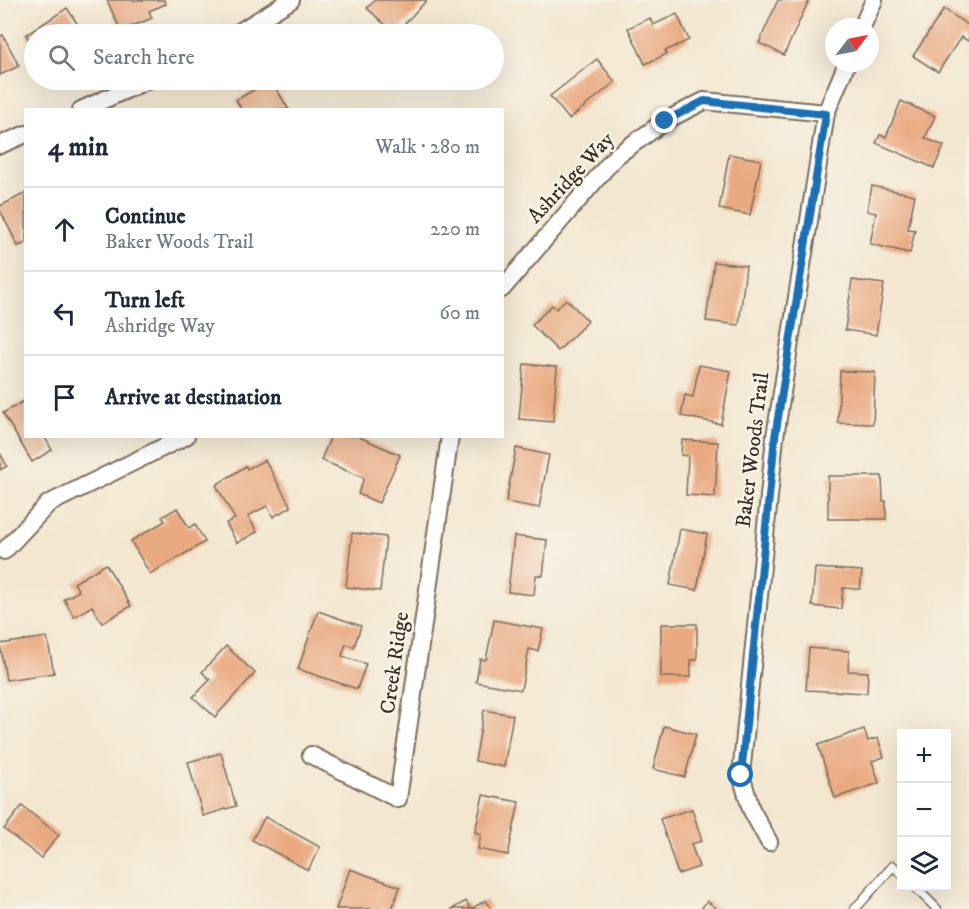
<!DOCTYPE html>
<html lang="en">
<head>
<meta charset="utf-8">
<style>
  :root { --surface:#fff; --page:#f6f6f7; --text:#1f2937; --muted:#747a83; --line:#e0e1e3 }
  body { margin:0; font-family:"IM FELL DW Pica",serif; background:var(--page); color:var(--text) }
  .controls { position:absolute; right:18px; bottom:18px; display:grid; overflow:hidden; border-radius:0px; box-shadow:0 6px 24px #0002 }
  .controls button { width:54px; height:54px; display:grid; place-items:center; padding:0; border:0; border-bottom:2px solid var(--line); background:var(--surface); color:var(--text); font:30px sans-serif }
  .compass { position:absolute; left:825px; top:18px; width:54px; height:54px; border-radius:50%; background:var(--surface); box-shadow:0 6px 24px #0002; rotate:58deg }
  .stop { position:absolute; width:18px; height:18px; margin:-14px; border:4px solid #1f6fb2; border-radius:50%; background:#fff }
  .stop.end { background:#1f6fb2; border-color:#fff; box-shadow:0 2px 6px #0008 }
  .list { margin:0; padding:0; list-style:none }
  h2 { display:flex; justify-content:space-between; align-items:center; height:78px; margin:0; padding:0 24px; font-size:26px }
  h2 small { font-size:20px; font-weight:400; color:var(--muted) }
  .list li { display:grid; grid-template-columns:39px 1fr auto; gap:18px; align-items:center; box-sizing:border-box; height:84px; padding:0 24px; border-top:2px solid var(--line) }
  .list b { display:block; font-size:22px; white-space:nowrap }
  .list p { margin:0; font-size:20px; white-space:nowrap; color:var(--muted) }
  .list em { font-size:20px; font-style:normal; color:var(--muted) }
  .icon { flex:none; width:33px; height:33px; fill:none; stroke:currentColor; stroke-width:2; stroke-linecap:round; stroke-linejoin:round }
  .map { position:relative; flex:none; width:969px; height:909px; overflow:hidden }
  .search { position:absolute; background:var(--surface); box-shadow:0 6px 24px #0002; left:24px; top:24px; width:480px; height:66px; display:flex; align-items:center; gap:15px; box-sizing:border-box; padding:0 21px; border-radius:33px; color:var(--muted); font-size:22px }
  .panel { position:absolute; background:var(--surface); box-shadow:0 6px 24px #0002; left:24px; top:108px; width:480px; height:330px; border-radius:0px }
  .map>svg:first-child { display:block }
  .building { fill:#e9aa82 }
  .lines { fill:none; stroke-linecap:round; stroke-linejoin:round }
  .service-casing { stroke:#7b6c5c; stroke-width:11 }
  .minor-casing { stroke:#7b6c5c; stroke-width:20 }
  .service { stroke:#fff; stroke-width:8 }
  .minor { stroke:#fff; stroke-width:16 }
  .route { stroke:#1f6fb2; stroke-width:8 }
  .labels { text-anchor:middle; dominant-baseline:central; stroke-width:5; stroke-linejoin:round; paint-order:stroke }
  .street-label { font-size:21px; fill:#3b2a1e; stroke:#f7f3e8 }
</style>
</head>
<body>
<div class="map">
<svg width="969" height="909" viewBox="0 0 969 909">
  <rect width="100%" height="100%" fill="#f7f3e8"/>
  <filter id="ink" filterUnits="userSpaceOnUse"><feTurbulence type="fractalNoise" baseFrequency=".0167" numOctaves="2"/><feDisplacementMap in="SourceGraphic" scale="12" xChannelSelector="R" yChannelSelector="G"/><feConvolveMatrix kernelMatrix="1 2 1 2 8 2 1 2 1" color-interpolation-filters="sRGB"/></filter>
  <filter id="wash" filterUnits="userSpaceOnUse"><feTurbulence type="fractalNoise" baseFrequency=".008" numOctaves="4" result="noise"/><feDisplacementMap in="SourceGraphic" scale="24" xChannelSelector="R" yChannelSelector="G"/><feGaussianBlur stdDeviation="1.35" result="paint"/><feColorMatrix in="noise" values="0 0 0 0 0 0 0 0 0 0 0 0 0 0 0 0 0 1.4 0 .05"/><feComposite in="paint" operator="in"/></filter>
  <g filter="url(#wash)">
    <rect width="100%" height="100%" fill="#f3e7d0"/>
    <g id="blocks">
      <g class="building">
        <polygon points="107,0 164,0 166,4 149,11 152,18 121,31"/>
        <polygon points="375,0 427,0 395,34 367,8"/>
        <polygon points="778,0 809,0 784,55 759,43"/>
        <polygon points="67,8 84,34 34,34 34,47 26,35"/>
        <polygon points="944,9 969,26 969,39 968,41 961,37 938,72 913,56"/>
        <polygon points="677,14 689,40 665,51 667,54 645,64 628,28 650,18 653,25"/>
        <polygon points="353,24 361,34 338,34"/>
        <polygon points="3,35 19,66 0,75 0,36"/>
        <polygon points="597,59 615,82 569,119 550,96"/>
        <polygon points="271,80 289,110 242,110 236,100"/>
        <polygon points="901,101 935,116 925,138 944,146 934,168 876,143 880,135 886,137"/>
        <polygon points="729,154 761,160 750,215 719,209"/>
        <polygon points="872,186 915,195 908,229 915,230 910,253 870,244 876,213 867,211"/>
        <polygon points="26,193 26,243 18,246 0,210 0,206"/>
        <polygon points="714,262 746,266 739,325 706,321"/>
        <polygon points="852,280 884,284 876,335 845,330"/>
        <polygon points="566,299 588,321 558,351 532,325 552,305 556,309"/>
        <polygon points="524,364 557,367 553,422 519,419"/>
        <polygon points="699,365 731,371 721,424 681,416 685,395 693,397"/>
        <polygon points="840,371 875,372 873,424 838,423"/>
        <polygon points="26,400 26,436 44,436 52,450 32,462 3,413"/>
        <polygon points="331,436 357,436 400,455 379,503 358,494 364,478 321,460"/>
        <polygon points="682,440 718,442 715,497 686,495 688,456 681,455"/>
        <polygon points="516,448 549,455 539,508 506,502"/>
        <polygon points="0,453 7,466 0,470"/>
        <polygon points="265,460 291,507 273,517 267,506 248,516 257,532 237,543 226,523 235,519 216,485 246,466 247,469"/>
        <polygon points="828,476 882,476 883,501 886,501 886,519 828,519"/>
        <polygon points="177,508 189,528 195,524 205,542 150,574 131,541 165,521 162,517"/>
        <polygon points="680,529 707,534 697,590 670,585"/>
        <polygon points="352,533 386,537 380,591 346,587"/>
        <polygon points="514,536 547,540 543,576 536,575 534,595 508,592"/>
        <polygon points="106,564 131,606 102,623 92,606 74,617 64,599 79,591 74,583"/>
        <polygon points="815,568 862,571 860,589 843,588 841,609 812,606"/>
        <polygon points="318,611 361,626 354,647 346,644 342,656 366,664 357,689 298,669"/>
        <polygon points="494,620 543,629 538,651 529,649 521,690 476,682 480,659 486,660"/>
        <polygon points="661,624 697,624 697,660 691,660 691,677 661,677"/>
        <polygon points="47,637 54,673 6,680 0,644"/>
        <polygon points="226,646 255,673 215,717 193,697 210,680 202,672"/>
        <polygon points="809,648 849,651 848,671 868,672 867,693 806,690"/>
        <polygon points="484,710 513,715 504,767 475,761"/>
        <polygon points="664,726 696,734 685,777 653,769"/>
        <polygon points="864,729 868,741 878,738 884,757 872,761 879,783 835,798 818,745"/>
        <polygon points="221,753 236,806 203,816 188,762"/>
        <polygon points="483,795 519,802 508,855 478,849 481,834 475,832"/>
        <polygon points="22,806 59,835 41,858 4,829"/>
        <polygon points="692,809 702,841 691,844 699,867 678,874 660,819"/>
        <polygon points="265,817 320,847 308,870 252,840"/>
        <polygon points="350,869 400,887 392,909 336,909"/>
        <polygon points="486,900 491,909 471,909"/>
        <polygon points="466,901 470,909 452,909"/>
        <polygon points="707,901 717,909 701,909"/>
      </g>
    </g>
  </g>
  <g filter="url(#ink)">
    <use href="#blocks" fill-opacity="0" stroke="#7b6c5c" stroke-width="1.5"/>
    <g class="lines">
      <g class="service-casing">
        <g id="service">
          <polyline points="914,886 937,909"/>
          <polyline points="855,909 893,866 902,874"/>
        </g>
      </g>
      <g class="minor-casing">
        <g id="minor">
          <polyline points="862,27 874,0"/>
          <polyline points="236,34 291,0"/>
          <polyline points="81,110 148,80"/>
          <polyline points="0,145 26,134"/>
          <polyline points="502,289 616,156 665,121 704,101 826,113"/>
          <polyline points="4,551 48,504 186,436"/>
          <polyline points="311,755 398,799 450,436"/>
          <polyline points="769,842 751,809 741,775 775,437 826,113 847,63"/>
        </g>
      </g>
      <use href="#service" class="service"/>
      <use href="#minor" class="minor"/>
    </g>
  </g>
  <g class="lines" filter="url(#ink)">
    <polyline class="route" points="665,121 704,101 826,114 775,437 741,775"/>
  </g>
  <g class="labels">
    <g class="street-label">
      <text transform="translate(571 178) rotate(-47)">Ashridge Way</text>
      <text transform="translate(753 450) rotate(-83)">Baker Woods Trail</text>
      <text transform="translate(395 663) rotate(-82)">Creek Ridge</text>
    </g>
  </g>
</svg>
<div class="controls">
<button>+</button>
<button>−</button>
<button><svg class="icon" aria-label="layers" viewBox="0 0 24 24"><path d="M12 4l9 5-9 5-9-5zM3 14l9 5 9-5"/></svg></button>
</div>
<svg class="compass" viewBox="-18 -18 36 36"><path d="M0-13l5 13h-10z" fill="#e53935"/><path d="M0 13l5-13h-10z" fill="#747a83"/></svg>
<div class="stop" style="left:741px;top:775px"></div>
<div class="stop end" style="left:665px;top:121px"></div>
<div class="search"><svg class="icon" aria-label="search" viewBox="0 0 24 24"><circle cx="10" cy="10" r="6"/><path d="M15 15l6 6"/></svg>Search here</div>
<section class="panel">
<h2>4 min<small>Walk · 280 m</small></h2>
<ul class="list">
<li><svg class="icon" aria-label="ahead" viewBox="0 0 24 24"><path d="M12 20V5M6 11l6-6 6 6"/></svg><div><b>Continue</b><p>Baker Woods Trail</p></div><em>220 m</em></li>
<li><svg class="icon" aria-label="left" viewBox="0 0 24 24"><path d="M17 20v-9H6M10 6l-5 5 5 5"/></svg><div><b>Turn left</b><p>Ashridge Way</p></div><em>60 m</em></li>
<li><svg class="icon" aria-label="arrive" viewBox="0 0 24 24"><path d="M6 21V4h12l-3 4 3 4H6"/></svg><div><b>Arrive at destination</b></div></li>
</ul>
</section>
</div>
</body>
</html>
